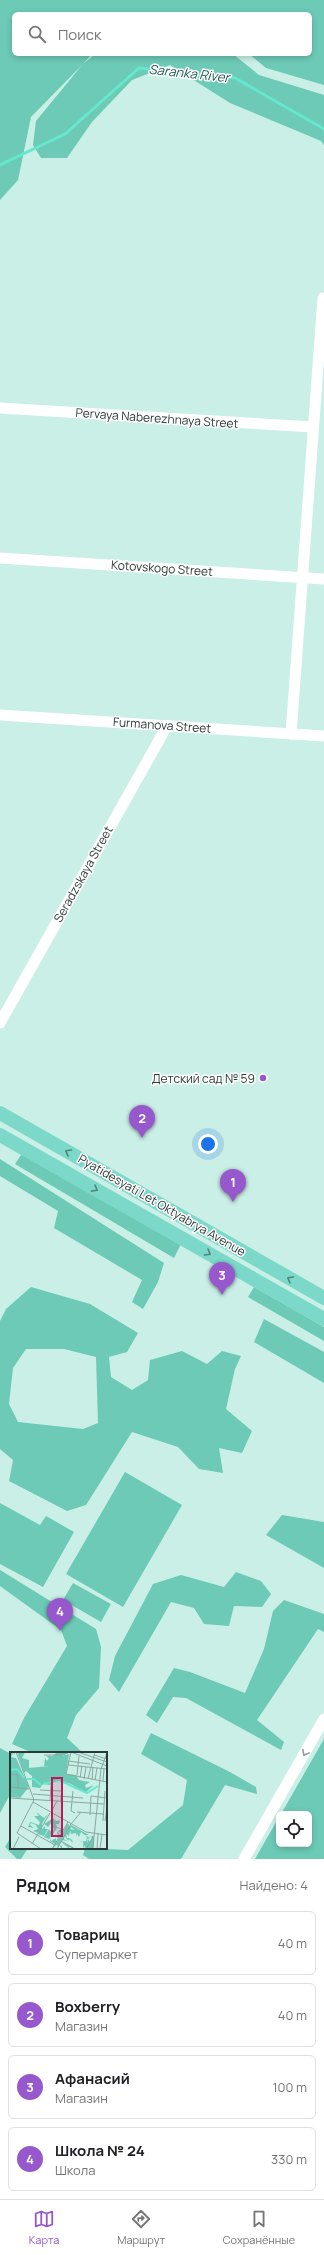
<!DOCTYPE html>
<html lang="ru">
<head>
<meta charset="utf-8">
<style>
  :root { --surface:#fff; --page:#f2f2f2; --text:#202124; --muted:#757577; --line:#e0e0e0; --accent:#9758ce }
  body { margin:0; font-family:Manrope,sans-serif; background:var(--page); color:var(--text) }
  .controls { position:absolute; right:12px; bottom:12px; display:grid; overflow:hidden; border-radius:6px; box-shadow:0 2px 6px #0003 }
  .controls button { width:36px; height:36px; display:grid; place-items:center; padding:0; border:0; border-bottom:1px solid var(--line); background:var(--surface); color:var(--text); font:20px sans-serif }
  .you { position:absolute; left:208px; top:1144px; width:14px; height:14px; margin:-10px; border:3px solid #fff; border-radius:50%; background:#1a73e8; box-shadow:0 0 0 6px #1a73e833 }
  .badge { display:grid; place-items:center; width:26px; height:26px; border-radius:50%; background:var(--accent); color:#fff; font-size:13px; font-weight:700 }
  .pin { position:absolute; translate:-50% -33px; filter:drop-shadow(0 1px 2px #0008) }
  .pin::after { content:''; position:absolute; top:21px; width:14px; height:12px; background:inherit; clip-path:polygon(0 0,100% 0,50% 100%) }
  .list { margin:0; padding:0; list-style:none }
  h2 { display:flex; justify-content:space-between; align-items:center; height:52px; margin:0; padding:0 16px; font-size:17px }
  h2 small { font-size:13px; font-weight:400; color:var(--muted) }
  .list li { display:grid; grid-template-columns:26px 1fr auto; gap:12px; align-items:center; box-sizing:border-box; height:64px; margin:0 8px 8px; padding:0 8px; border:1px solid var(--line); border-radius:6px }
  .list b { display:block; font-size:15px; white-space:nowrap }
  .list p { margin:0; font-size:13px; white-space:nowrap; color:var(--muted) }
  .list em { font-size:13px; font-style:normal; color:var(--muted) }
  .icon { flex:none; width:22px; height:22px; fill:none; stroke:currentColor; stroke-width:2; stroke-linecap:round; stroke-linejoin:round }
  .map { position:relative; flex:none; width:324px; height:1859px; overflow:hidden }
  .search { position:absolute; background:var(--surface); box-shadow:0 2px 6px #0003; left:12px; right:12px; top:12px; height:44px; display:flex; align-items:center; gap:10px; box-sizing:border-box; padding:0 14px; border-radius:6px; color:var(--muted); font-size:15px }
  .sheet { height:340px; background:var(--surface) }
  nav { display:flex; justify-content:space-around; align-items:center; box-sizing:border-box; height:56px; border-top:1px solid var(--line); background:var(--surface); font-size:11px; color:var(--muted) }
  nav a { display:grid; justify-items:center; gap:2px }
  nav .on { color:var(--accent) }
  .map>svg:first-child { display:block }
  .green { fill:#6ccab6; fill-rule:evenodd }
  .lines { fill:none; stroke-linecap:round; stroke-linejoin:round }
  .stream { stroke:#65e8ce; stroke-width:3 }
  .minor { stroke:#fff; stroke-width:11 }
  .major { stroke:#7cd9ca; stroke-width:14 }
  .oneway { stroke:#508279 }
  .oneway2 { stroke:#969c9b }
  .poi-dot { fill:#9758ce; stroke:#fff; stroke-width:1.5 }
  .labels { text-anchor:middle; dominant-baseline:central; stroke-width:3; stroke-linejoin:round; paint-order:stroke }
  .street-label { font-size:12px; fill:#2c3a37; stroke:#fff }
  .poi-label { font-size:12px; fill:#2c3a37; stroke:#fff; text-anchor:end }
  .water-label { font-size:13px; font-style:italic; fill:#22594e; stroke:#fff }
  .inset-river { fill:none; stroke:#65e8ce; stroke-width:2 }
  .inset-road { fill:none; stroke:#8ba7a0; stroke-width:1 }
  .view { fill:#c2185b; fill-opacity:0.15; stroke:#c2185b; stroke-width:2 }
  .inset-edge { fill:none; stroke:#2c3a37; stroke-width:2 }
</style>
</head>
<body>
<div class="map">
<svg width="324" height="1859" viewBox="0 0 324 1859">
  <rect width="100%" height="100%" fill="#caefe6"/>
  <g class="green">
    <polygon points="0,0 324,0 324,85 266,68 249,54 310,54 310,14 14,14 14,54 92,54 83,64 95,54 233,54 259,75 324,95 324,145 321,141 230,103 170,65 132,80 92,122 67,158 41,158 33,145 36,121 82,65 31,117 18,180 0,200"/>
    <polygon points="23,1152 181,1244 174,1258 15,1164"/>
    <polygon points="0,1159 164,1263 158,1282 143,1309 132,1302 142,1280 54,1228 58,1211 0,1176"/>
    <path d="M 31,1287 L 90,1304 L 138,1333 L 127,1352 L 109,1357 L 111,1377 L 132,1390 L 148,1380 L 150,1360 L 182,1351 L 207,1364 L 222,1351 L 241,1356 L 235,1369 L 226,1409 L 252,1431 L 242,1453 L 219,1448 L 223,1473 L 199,1469 L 178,1447 L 132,1432 L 86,1505 L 67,1511 L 9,1481 L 13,1460 L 0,1449 L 0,1321 L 6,1309 ZM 26,1349 L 64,1349 L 96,1357 L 98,1423 L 83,1429 L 18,1422 L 9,1404 L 13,1368 Z"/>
    <polygon points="254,1287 324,1327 324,1341 248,1297"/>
    <polygon points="264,1319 324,1352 324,1383 254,1342"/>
    <polygon points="125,1472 182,1505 123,1607 66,1574"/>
    <polygon points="0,1503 40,1525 46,1516 74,1532 43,1587 0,1564"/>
    <polygon points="282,1515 324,1522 324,1568 266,1535"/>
    <polygon points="0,1570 96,1629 101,1647 99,1688 76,1715 67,1738 83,1753 33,1753 12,1744 24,1718 67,1646 61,1630 0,1586"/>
    <polygon points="236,1572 261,1581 271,1594 262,1607 234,1606 229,1626 204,1624 194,1608 171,1602 119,1692 109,1680 115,1656 153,1584 181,1575 224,1587"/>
    <polygon points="73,1583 111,1604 101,1622 63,1600"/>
    <polygon points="284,1600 324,1614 324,1632 318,1629 257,1720 284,1742 281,1750 186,1698 173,1697 157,1723 146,1715 174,1668 190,1672 245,1693 264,1649 273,1611"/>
    <polygon points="151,1733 230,1772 256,1787 257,1794 225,1785 181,1859 89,1859 83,1855 85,1848 128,1850 183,1805 187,1780 141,1754"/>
    <polygon points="324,1739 324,1859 255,1859 279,1817 279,1844 309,1844 309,1814 281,1814"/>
    <polygon points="0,1748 11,1754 11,1793 0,1813"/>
    <polygon points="11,1837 11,1848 28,1848 21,1859 17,1859 5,1847"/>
  </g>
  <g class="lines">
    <polyline class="stream" points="0,165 65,134 139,68 235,78 324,129"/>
    <g class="minor">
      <polyline points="0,408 313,427"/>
      <polyline points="0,558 324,579"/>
      <polyline points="0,715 324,736"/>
      <polyline points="291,734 323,298"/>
      <polyline points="0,1023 167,726"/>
      <polyline points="244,1859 324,1719"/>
    </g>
    <g class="major">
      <polyline points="0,1113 324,1298"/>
      <polyline points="0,1135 324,1319"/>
    </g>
  </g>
  <defs><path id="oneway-chevron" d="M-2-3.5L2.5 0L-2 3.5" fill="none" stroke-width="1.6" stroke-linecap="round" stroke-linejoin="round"/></defs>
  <g class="oneway">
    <use href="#oneway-chevron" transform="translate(68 1152) rotate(-150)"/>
    <use href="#oneway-chevron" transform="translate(95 1189) rotate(30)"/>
    <use href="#oneway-chevron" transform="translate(208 1253) rotate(30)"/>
    <use href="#oneway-chevron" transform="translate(290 1279) rotate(-150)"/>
  </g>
  <use class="oneway2" href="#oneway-chevron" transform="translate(305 1753) rotate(120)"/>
  <circle class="poi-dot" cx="263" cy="1078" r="4"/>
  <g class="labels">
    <g class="street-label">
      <text transform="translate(157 418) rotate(4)">Pervaya Naberezhnaya Street</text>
      <text transform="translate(162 568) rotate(4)">Kotovskogo Street</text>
      <text transform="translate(162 725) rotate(4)">Furmanova Street</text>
      <text transform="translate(83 874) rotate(-61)">Seradzskaya Street</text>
      <text transform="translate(162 1205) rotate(30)">Pyatidesyati Let Oktyabrya Avenue</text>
    </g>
    <g class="poi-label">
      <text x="255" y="1078">Детский сад № 59</text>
    </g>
    <g class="water-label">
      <text transform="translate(189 73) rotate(6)">Saranka River</text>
    </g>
  </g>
  <g transform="translate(10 1752)">
    <rect width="97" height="97" fill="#caefe6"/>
    <path d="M 0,0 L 4,0 L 5,3 L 3,1 L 1,5 L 6,6 L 19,35 L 10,46 L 0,45 ZM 7,0 L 15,0 L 12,6 L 19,8 L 19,16 L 39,14 L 34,14 L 35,6 L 37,9 L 39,6 L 36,4 L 43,4 L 47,0 L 60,0 L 51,4 L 59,2 L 56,22 L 66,23 L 69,28 L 80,30 L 75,33 L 76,36 L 84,33 L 75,41 L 61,32 L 47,28 L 40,33 L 33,32 L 30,36 L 22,35 L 22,24 L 16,19 L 14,21 ZM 26,60 L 34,66 L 38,62 L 32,72 L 32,77 L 35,74 L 35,77 L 38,77 L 34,84 L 28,82 L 32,74 L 28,81 L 23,79 L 28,77 L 26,73 L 21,71 L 20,73 L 24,76 L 18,75 L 20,70 L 29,73 L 30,70 L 24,64 L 29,64 ZM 43,66 L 46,69 L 50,68 L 49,72 L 46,72 L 47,75 L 53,77 L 51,81 L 47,79 L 50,82 L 48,86 L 45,84 L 48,83 L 47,80 L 51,77 L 47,76 L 39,87 L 34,85 L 39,77 L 42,81 L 44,77 L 41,74 L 44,73 L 41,71 L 38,75 L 34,72 ZM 58,71 L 60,75 L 61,73 L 79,83 L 75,83 L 80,86 L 77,87 L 78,91 L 78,87 L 80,90 L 82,86 L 79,83 L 84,86 L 83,97 L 75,97 L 75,93 L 73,96 L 73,90 L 69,90 L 76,89 L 77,85 L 71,80 L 69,85 L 67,82 L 67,85 L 66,81 L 61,82 L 60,77 L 65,78 L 61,75 L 59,84 L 56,82 L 57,86 L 59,86 L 62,88 L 63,91 L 59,87 L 58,89 L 55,84 L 54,87 L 57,89 L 52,88 L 51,90 L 66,97 L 59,95 L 60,97 L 51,90 L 49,93 L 52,94 L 52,97 L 49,93 L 46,97 L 48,94 L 46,93 L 43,97 L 45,92 L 40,89 L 41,86 L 41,89 L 46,86 L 46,91 Z" fill="#6ccab6"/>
    <path class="inset-river" d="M 0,18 L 7,17 L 14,26M 17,27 L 24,27 L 31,33M 33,32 L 49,28 L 77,41 L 88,34"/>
    <path class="inset-road" d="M 6,0 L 24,48 L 7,81 L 31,97M 61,0 L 56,22 L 97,30M 61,0 L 97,14M 68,0 L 97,10M 34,3 L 52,3 L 60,0M 84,3 L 97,7M 58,9 L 80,12M 58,13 L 97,17M 0,22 L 8,23 L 8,36M 67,23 L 69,4M 70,26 L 72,14M 74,27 L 76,15M 78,27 L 85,0M 82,28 L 83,16M 85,28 L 87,16M 93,29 L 94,17M 0,35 L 19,37M 30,38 L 52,39M 63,39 L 61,59 L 65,61M 23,42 L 73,46M 0,46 L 94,52M 40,48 L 41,33M 51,49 L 52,35M 23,50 L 76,80 L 97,83M 41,60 L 47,49M 67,60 L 93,62M 80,63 L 81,44 L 97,46M 93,69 L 95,39M 95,69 L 97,56M 61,72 L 71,60M 11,74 L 45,93M 82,84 L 84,85 L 91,17 L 97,1M 51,89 L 65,97M 22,92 L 40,61M 3,97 L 9,85M 42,97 L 58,70M 47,97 L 61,72M 76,97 L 83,85M 83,97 L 84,85M 87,97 L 88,82M 90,97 L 92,82"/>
    <path class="view" d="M 42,26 L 52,26 L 52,84 L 42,84 Z"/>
    <rect width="97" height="97" class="inset-edge"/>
  </g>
</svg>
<div class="controls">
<button><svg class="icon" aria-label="locate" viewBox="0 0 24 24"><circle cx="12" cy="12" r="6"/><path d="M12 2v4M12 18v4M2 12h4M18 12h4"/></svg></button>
</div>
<div class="you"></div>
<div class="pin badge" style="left:233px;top:1202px">1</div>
<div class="pin badge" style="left:142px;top:1138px">2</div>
<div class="pin badge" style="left:222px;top:1295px">3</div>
<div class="pin badge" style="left:60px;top:1631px">4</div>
<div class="search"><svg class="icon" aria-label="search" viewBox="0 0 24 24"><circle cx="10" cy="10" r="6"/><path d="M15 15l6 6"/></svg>Поиск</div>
</div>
<section class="sheet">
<h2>Рядом<small>Найдено: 4</small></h2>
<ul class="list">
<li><span class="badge">1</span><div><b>Товарищ</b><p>Супермаркет</p></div><em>40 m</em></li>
<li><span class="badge">2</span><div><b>Boxberry</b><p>Магазин</p></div><em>40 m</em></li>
<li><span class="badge">3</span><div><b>Афанасий</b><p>Магазин</p></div><em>100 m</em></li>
<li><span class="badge">4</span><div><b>Школа № 24</b><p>Школа</p></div><em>330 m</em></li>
</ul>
</section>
<nav>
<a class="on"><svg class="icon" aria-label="map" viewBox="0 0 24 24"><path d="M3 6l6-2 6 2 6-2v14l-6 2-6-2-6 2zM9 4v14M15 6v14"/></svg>Карта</a>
<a><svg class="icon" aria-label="directions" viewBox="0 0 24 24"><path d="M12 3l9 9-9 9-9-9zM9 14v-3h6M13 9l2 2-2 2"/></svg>Маршрут</a>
<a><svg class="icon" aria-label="saved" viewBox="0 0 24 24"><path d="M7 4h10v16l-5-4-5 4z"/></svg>Сохранённые</a>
</nav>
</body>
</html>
